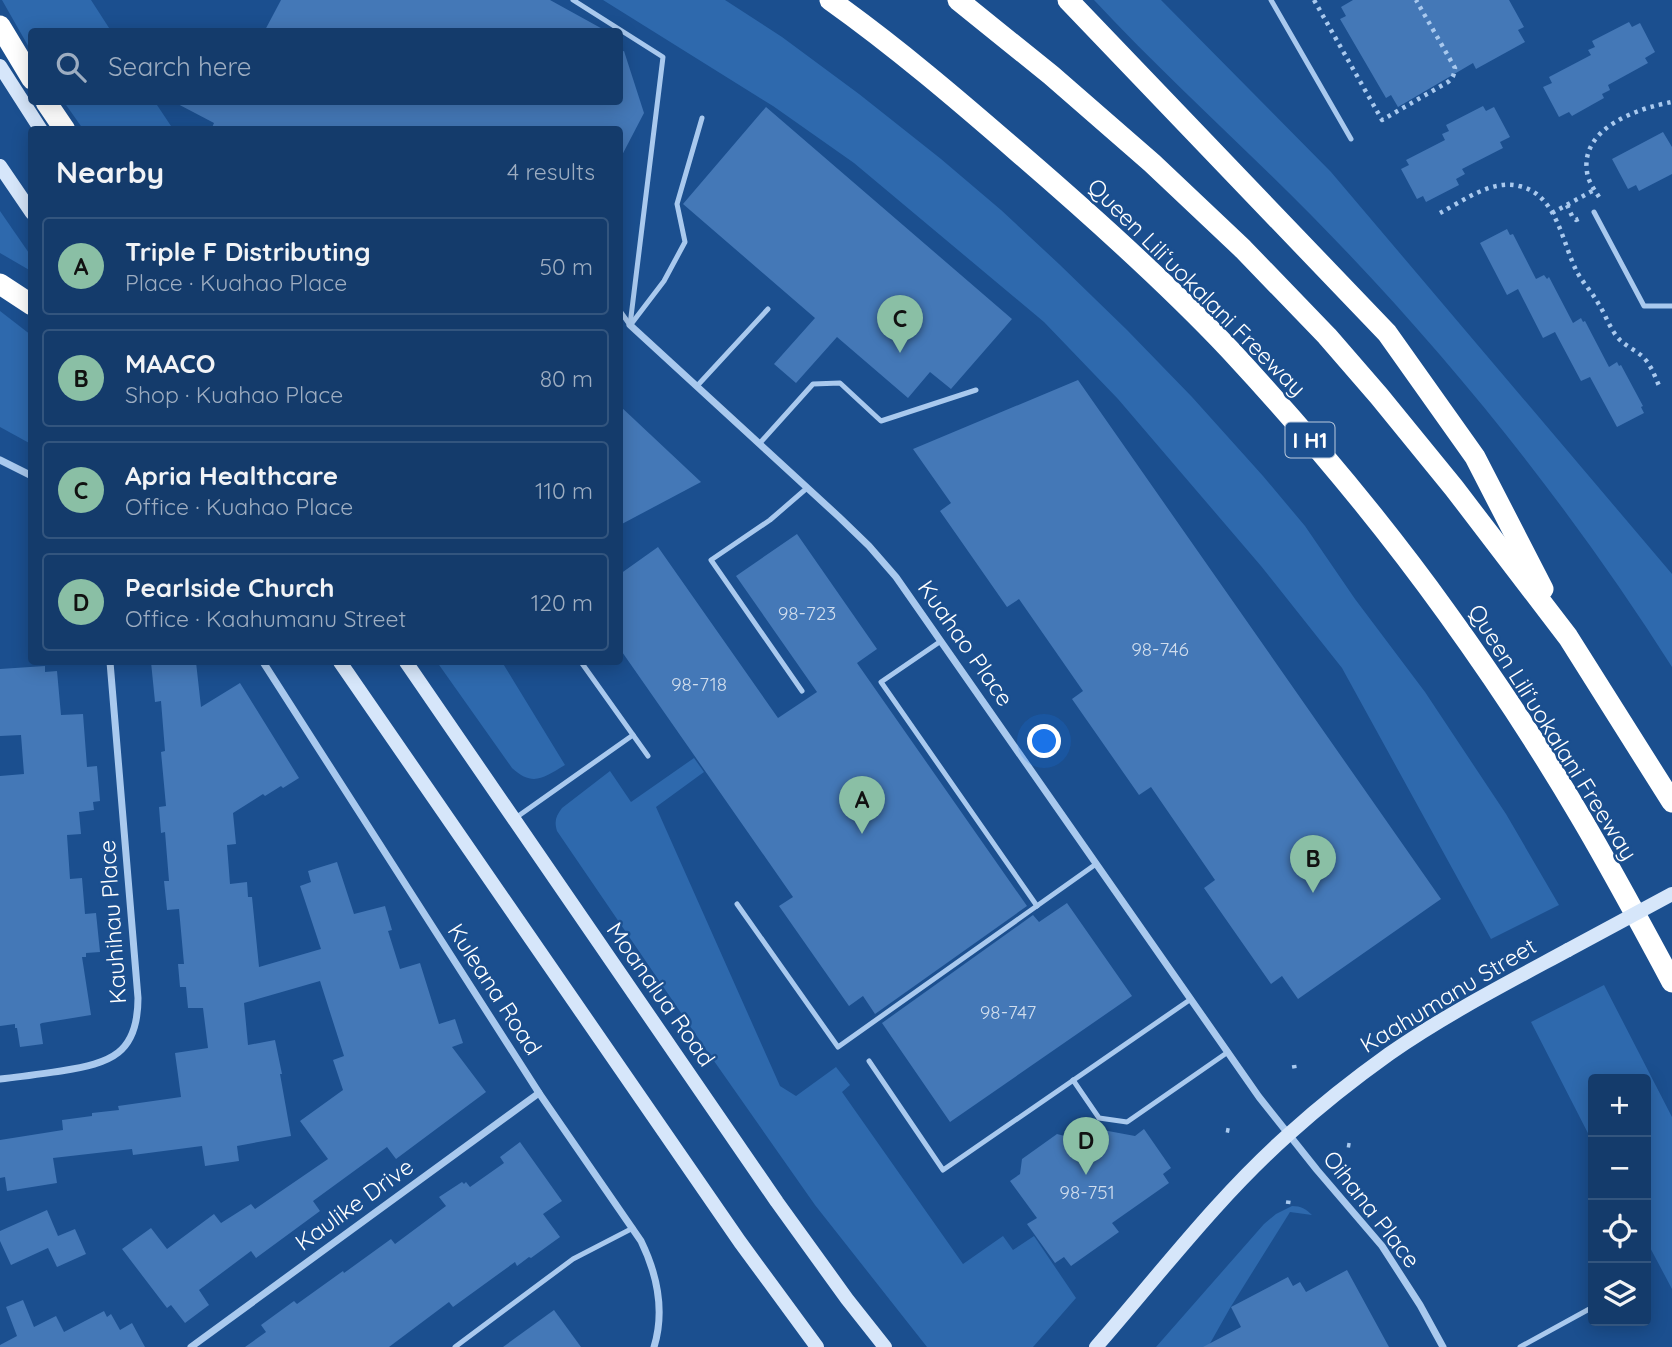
<!DOCTYPE html>
<html lang="en">
<head>
<meta charset="utf-8">
<style>
  :root { --surface:#143b6b; --page:#214673; --text:#f1f3f6; --muted:#9dadc1; --line:#33557e; --accent:#8abfa5 }
  body { margin:0; font-family:Quicksand,sans-serif; background:var(--page); color:var(--text) }
  .controls { position:absolute; right:21px; bottom:21px; display:grid; overflow:hidden; border-radius:7px; box-shadow:0 4px 18px #0003 }
  .controls button { width:63px; height:63px; display:grid; place-items:center; padding:0; border:0; border-bottom:2px solid var(--line); background:var(--surface); color:var(--text); font:35px sans-serif }
  .you { position:absolute; left:1045px; top:742px; width:24px; height:24px; margin:-18px; border:5px solid #fff; border-radius:50%; background:#1a73e8; box-shadow:0 0 0 10px #1a73e833 }
  .badge { display:grid; place-items:center; width:46px; height:46px; border-radius:50%; background:var(--accent); color:#111; font-size:23px; font-weight:700 }
  .pin { position:absolute; translate:-50% -58px; filter:drop-shadow(0 2px 4px #0008) }
  .pin::after { content:''; position:absolute; top:37px; width:24px; height:21px; background:inherit; clip-path:polygon(0 0,100% 0,50% 100%) }
  .list { margin:0; padding:0; list-style:none }
  h2 { display:flex; justify-content:space-between; align-items:center; height:91px; margin:0; padding:0 28px; font-size:30px }
  h2 small { font-size:23px; font-weight:400; color:var(--muted) }
  .list li { display:grid; grid-template-columns:46px 1fr auto; gap:21px; align-items:center; box-sizing:border-box; height:98px; margin:0 14px 14px; padding:0 14px; border:2px solid var(--line); border-radius:7px }
  .list b { display:block; font-size:26px; white-space:nowrap }
  .list p { margin:0; font-size:23px; white-space:nowrap; color:var(--muted) }
  .list em { font-size:23px; font-style:normal; color:var(--muted) }
  .icon { flex:none; width:38px; height:38px; fill:none; stroke:currentColor; stroke-width:2; stroke-linecap:round; stroke-linejoin:round }
  .map { position:relative; flex:none; width:1672px; height:1347px; overflow:hidden }
  .search { position:absolute; background:var(--surface); box-shadow:0 4px 18px #0003; left:28px; top:28px; width:595px; height:77px; display:flex; align-items:center; gap:18px; box-sizing:border-box; padding:0 24px; border-radius:7px; color:var(--muted); font-size:26px }
  .panel { position:absolute; background:var(--surface); box-shadow:0 4px 18px #0003; left:28px; top:126px; width:595px; height:539px; border-radius:7px }
  .map>svg:first-child { display:block }
  .green { fill:#2e69ad }
  .building { fill:#4478b7 }
  .lines { fill:none; stroke-linecap:round; stroke-linejoin:round }
  .path { stroke:#a9c9ee; stroke-width:4.5; stroke-dasharray:3.5 5; stroke-linecap:butt }
  .lane { stroke:#a9c9ee; stroke-width:5 }
  .street { stroke:#a9c9ee; stroke-width:7 }
  .secondary { stroke:#d6e6fa; stroke-width:14 }
  .highway { stroke:#fff; stroke-width:21 }
  .secondary-bridge { stroke:#d6e6fa; stroke-width:14 }
  .labels { text-anchor:middle; dominant-baseline:central; stroke-width:5; stroke-linejoin:round; paint-order:stroke }
  .number-label { font-size:19px; fill:#d0dded }
  .shield { fill:#1b4f8f; stroke:#bbcadd; stroke-width:2 }
  .shield-label { font-size:21px; font-weight:bold; fill:#fff }
  .street-label { font-size:23px; fill:#fff; stroke:#1b4f8f }
</style>
</head>
<body>
<div class="map">
<svg width="1672" height="1347" viewBox="0 0 1672 1347">
  <rect width="100%" height="100%" fill="#1b4f8f"/>
  <g class="green">
    <polygon points="2,0 91,0 111,31 32,32 31,51"/>
    <polygon points="603,0 725,0 782,37 859,94 941,159 1001,210 1059,264 1127,330 1192,397 1263,476 1305,526 1355,599 1425,692 1506,814 1559,905 1491,939 1342,668 1261,566 1118,399 1044,322 854,163 773,106"/>
    <path d="M 1094,0 L 1161,0 L 1331,172 L 1672,574 L 1672,667 C 1569,505 1447,353 1312,216 C 1240,143 1164,75 1094,0 Z"/>
    <polygon points="64,102 155,102 173,129 83,129"/>
    <polygon points="0,211 31,256 31,271 0,253"/>
    <polygon points="0,311 31,335 31,444 0,427"/>
    <path d="M 437,662 L 502,662 L 565,765 C 543,778 533,787 512,768 Z"/>
    <path d="M 694,758 L 704,772 L 656,807 L 780,1086 L 796,1096 L 836,1067 L 850,1085 L 842,1092 L 963,1264 L 1003,1236 L 1013,1250 L 1034,1236 L 1076,1298 L 1033,1347 L 927,1347 L 815,1205 L 707,1051 L 557,831 C 554,821 556,816 562,808 L 610,771 L 631,802 Z"/>
    <polygon points="1604,985 1672,1117 1672,1289 1646,1240 1646,1079 1593,1079 1593,1143 1531,1022"/>
    <path d="M 1292,1206 C 1301,1206 1306,1209 1312,1215 L 1290,1212 L 1230,1308 L 1208,1347 L 1156,1347 L 1264,1224 L 1276,1214 Z"/>
  </g>
  <g class="building">
    <polygon points="281,0 550,0 608,32 264,32"/>
    <polygon points="1353,0 1509,0 1524,27 1518,30 1525,42 1476,69 1473,63 1398,107 1391,95 1386,98 1340,19 1346,16 1341,7"/>
    <polygon points="1629,22 1632,27 1640,23 1655,52 1645,58 1648,63 1608,85 1610,90 1602,94 1604,98 1572,116 1569,112 1559,117 1543,87 1552,83 1549,77 1591,55 1588,50 1595,47 1592,41"/>
    <polygon points="624,51 644,113 620,159 620,130 211,130 214,123 174,102 620,102 620,52"/>
    <polygon points="1483,106 1486,111 1494,107 1510,137 1500,142 1503,148 1462,169 1465,174 1456,179 1459,185 1426,202 1423,196 1417,199 1401,169 1409,165 1406,160 1445,140 1442,134 1449,131 1446,125"/>
    <polygon points="766,107 1012,319 951,389 930,372 908,398 837,337 796,383 774,364 815,318 683,204"/>
    <polygon points="1663,132 1672,147 1672,174 1639,191 1636,185 1628,189 1612,159"/>
    <polygon points="1507,229 1510,235 1513,234 1536,279 1544,275 1547,279 1549,277 1573,323 1581,318 1583,322 1585,321 1609,367 1617,362 1619,366 1621,365 1643,406 1641,407 1644,413 1617,427 1590,377 1581,381 1555,332 1543,338 1518,289 1507,295 1480,243"/>
    <polygon points="1078,380 1441,899 1298,999 1282,976 1271,984 1204,888 1215,880 1151,787 1139,795 1072,699 1083,691 1019,599 1007,607 940,511 951,503 913,449"/>
    <polygon points="620,406 701,482 620,525"/>
    <polygon points="797,534 877,649 857,663 1027,906 875,1014 863,996 849,1006 779,906 793,897 620,649 620,574 658,547 778,718 817,692 736,576"/>
    <polygon points="151,662 196,662 201,707 240,683 299,778 283,788 281,786 265,796 263,794 233,813 236,844 227,845 230,884 247,882 248,897 252,897 259,967 321,949 300,886 311,882 308,871 337,862 354,914 385,906 392,930 388,931 400,969 420,963 439,1024 455,1019 463,1043 452,1047 486,1092 396,1159 387,1147 313,1201 320,1211 256,1258 251,1251 199,1290 209,1305 185,1323 171,1305 167,1308 122,1249 151,1228 167,1249 214,1214 221,1223 251,1204 255,1209 328,1159 300,1121 343,1090 333,1060 344,1056 320,981 244,1003 248,1045 275,1040 282,1074 280,1074 291,1136 237,1146 239,1161 205,1166 202,1146 133,1155 132,1149 53,1158 57,1183 7,1191 5,1177 0,1178 0,1140 63,1130 62,1120 92,1116 92,1113 119,1110 118,1106 181,1097 175,1053 208,1048 203,1008 188,1008 186,987 180,987 178,964 184,964 179,909 167,910 164,881 169,881 165,832 161,833 159,807 166,806 161,752 165,751 161,701 155,702"/>
    <polygon points="45,666 45,672 57,671 61,715 83,714 87,767 97,766 100,801 93,802 94,810 79,812 81,834 67,835 70,879 82,878 85,914 96,913 100,952 86,953 86,957 82,957 91,1015 42,1023 40,1024 43,1044 20,1047 17,1028 15,1028 15,1024 0,1026 0,776 24,774 21,735 0,736 0,669"/>
    <polygon points="1067,903 1132,996 950,1122 882,1023 1033,915 1039,922"/>
    <polygon points="1092,1128 1135,1136 1144,1129 1171,1168 1163,1174 1169,1183 1112,1223 1119,1232 1071,1266 1064,1257 1055,1263 1027,1224 1037,1218 1010,1181 1020,1174 1022,1159 1057,1134 1076,1139"/>
    <polygon points="520,1142 562,1201 543,1214 560,1237 531,1258 529,1257 517,1266 515,1262 453,1307 449,1302 389,1347 245,1347 266,1332 261,1325 294,1301 297,1304 343,1271 344,1273 391,1239 395,1244 446,1206 439,1197 462,1182 464,1184 466,1182 470,1187 504,1163 500,1157"/>
    <polygon points="47,1210 58,1236 75,1229 86,1254 57,1267 48,1248 11,1265 0,1241 0,1231"/>
    <polygon points="1347,1270 1389,1347 1203,1347 1241,1327 1231,1307 1288,1277 1293,1286 1300,1282 1306,1292"/>
    <polygon points="23,1300 34,1327 56,1316 64,1332 104,1311 107,1317 111,1314 120,1330 132,1323 145,1347 0,1347 0,1345 17,1336 6,1307"/>
    <polygon points="554,1310 581,1347 503,1347"/>
  </g>
  <g class="lines">
    <g class="path">
      <path d="M 1314,0 L 1382,120 L 1448,82 C 1453,78 1454,75 1455,68 L 1416,0"/>
      <path d="M 1599,197 C 1594,189 1588,181 1587,172 C 1580,128 1638,108 1672,102"/>
      <polyline points="1567,205 1572,216 1576,220 1583,217"/>
      <path d="M 1440,213 C 1463,201 1492,179 1519,186 C 1557,194 1562,243 1577,272 C 1583,283 1592,292 1598,303 C 1606,315 1610,330 1620,340 C 1626,346 1635,350 1642,356 C 1651,364 1655,377 1660,388"/>
      <polyline points="1552,213 1594,190"/>
      <polyline points="1294,1065 1295,1071"/>
      <polyline points="1226,1130 1231,1131"/>
      <polyline points="1347,1145 1353,1146"/>
      <polyline points="1288,1204 1289,1197"/>
    </g>
    <g class="lane">
      <polyline points="573,0 663,57 630,325"/>
      <polyline points="1271,0 1351,139"/>
      <polyline points="1594,212 1644,306 1672,306"/>
      <polyline points="620,311 630,325"/>
      <polyline points="632,323 664,281 685,242 677,204 702,118"/>
      <polyline points="697,386 768,309"/>
      <polyline points="759,444 813,384 840,383 881,421 976,390"/>
      <polyline points="941,641 881,682 1037,906"/>
      <polyline points="581,662 648,756"/>
      <polyline points="802,691 711,560 770,520 807,488"/>
      <polyline points="514,819 633,735"/>
      <polyline points="737,904 838,1047 1096,864"/>
      <polyline points="869,1061 943,1170 1191,999"/>
      <polyline points="1073,1080 1099,1118 1127,1122 1228,1052"/>
      <polyline points="455,1347 573,1259 633,1228"/>
      <polyline points="1520,1347 1593,1307"/>
    </g>
    <g class="street">
      <polyline points="630,325 839,517 869,546 896,577 1259,1097 1317,1170 1382,1246 1420,1305 1443,1347"/>
      <polyline points="0,460 32,476"/>
      <path d="M 263,662 L 539,1093 L 641,1241 C 657,1274 665,1311 654,1347"/>
      <path d="M 0,1079 C 20,1077 40,1074 61,1071 C 111,1063 138,1054 138,998 L 110,662"/>
      <polyline points="191,1347 539,1093"/>
    </g>
    <g class="secondary">
      <polyline points="0,66 41,130"/>
      <polyline points="0,166 32,213"/>
      <polyline points="340,662 740,1242 817,1347"/>
      <polyline points="406,662 777,1202 847,1299 885,1347"/>
      <path d="M 1096,1347 C 1159,1275 1217,1198 1289,1134 C 1320,1106 1354,1079 1389,1054 C 1445,1015 1507,983 1568,950"/>
    </g>
    <g class="highway">
      <path d="M 830,0 C 896,47 958,100 1019,153 C 1091,215 1164,280 1230,350 C 1307,433 1381,521 1447,613 C 1494,678 1539,746 1580,816 C 1612,870 1642,926 1672,982"/>
      <polyline points="958,0 1051,75 1152,163 1243,249 1327,336 1379,396 1454,488 1568,637 1672,802"/>
      <polyline points="1068,0 1387,333 1475,457 1543,589"/>
      <polyline points="0,26 32,79"/>
      <polyline points="46,102 65,130"/>
      <polyline points="0,284 32,305"/>
    </g>
    <polyline class="secondary-bridge" points="1568,950 1672,894"/>
  </g>
  <g class="labels">
    <g class="number-label">
      <text x="807" y="613">98-723</text>
      <text x="1160" y="649">98-746</text>
      <text x="699" y="684">98-718</text>
      <text x="1008" y="1012">98-747</text>
      <text x="1087" y="1192">98-751</text>
    </g>
    <rect class="shield" x="1285.5" y="422.5" width="49" height="35" rx="5"/>
    <g class="shield-label">
      <text x="1310" y="440">I H1</text>
    </g>
    <g class="street-label">
      <text transform="translate(1197 287) rotate(45)">Queen Liliʻuokalani Freeway</text>
      <text transform="translate(966 643) rotate(55)">Kuahao Place</text>
      <text transform="translate(1553 732) rotate(58)">Queen Liliʻuokalani Freeway</text>
      <text transform="translate(112 922) rotate(-94)">Kauhihau Place</text>
      <text transform="translate(495 989) rotate(57)">Kuleana Road</text>
      <text transform="translate(661 994) rotate(55)">Moanalua Road</text>
      <text transform="translate(1448 995) rotate(-31)">Kaahumanu Street</text>
      <text transform="translate(354 1204) rotate(-36)">Kaulike Drive</text>
      <text transform="translate(1372 1209) rotate(52)">Oihana Place</text>
    </g>
  </g>
</svg>
<div class="controls">
<button>+</button>
<button>−</button>
<button><svg class="icon" aria-label="locate" viewBox="0 0 24 24"><circle cx="12" cy="12" r="6"/><path d="M12 2v4M12 18v4M2 12h4M18 12h4"/></svg></button>
<button><svg class="icon" aria-label="layers" viewBox="0 0 24 24"><path d="M12 4l9 5-9 5-9-5zM3 14l9 5 9-5"/></svg></button>
</div>
<div class="you"></div>
<div class="pin badge" style="left:862px;top:834px">A</div>
<div class="pin badge" style="left:1313px;top:893px">B</div>
<div class="pin badge" style="left:900px;top:353px">C</div>
<div class="pin badge" style="left:1086px;top:1175px">D</div>
<div class="search"><svg class="icon" aria-label="search" viewBox="0 0 24 24"><circle cx="10" cy="10" r="6"/><path d="M15 15l6 6"/></svg>Search here</div>
<section class="panel">
<h2>Nearby<small>4 results</small></h2>
<ul class="list">
<li><span class="badge">A</span><div><b>Triple F Distributing</b><p>Place · Kuahao Place</p></div><em>50 m</em></li>
<li><span class="badge">B</span><div><b>MAACO</b><p>Shop · Kuahao Place</p></div><em>80 m</em></li>
<li><span class="badge">C</span><div><b>Apria Healthcare</b><p>Office · Kuahao Place</p></div><em>110 m</em></li>
<li><span class="badge">D</span><div><b>Pearlside Church</b><p>Office · Kaahumanu Street</p></div><em>120 m</em></li>
</ul>
</section>
</div>
</body>
</html>
